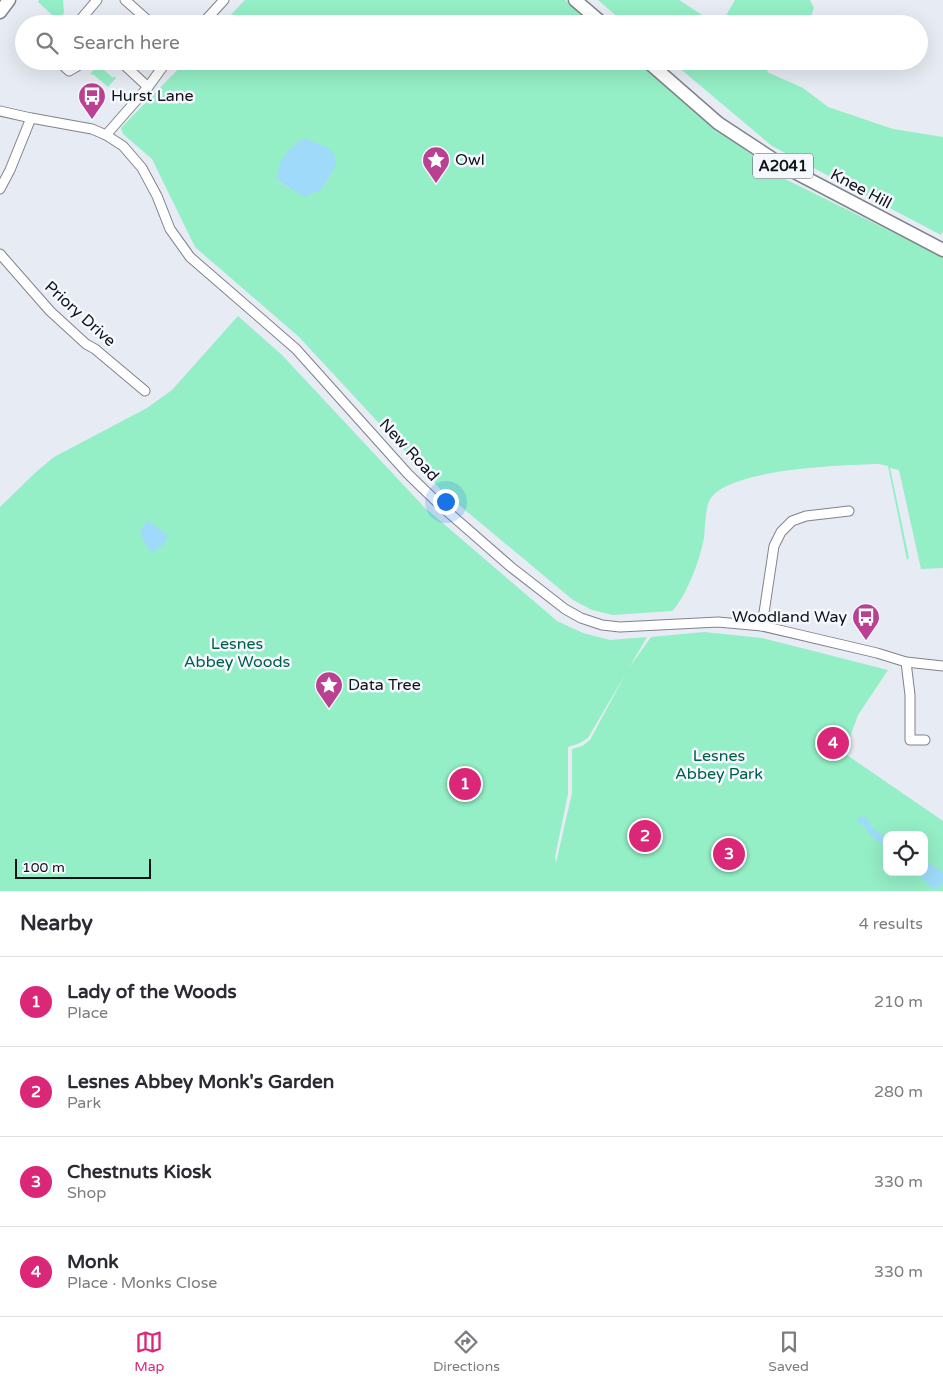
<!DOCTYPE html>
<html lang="en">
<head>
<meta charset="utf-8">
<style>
  :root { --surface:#fff; --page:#f2f2f3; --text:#2b2b33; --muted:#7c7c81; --line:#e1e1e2; --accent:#db2777 }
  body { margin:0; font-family:"Varela Round",sans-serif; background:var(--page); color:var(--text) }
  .controls { position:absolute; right:15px; bottom:15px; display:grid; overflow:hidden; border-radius:10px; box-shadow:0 5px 20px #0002 }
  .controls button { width:45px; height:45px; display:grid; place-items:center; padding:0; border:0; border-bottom:1px solid var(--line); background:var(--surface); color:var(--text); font:25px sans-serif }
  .scale { position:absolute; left:15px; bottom:12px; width:136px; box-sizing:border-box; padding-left:5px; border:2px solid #121316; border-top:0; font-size:14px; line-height:18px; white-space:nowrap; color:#121316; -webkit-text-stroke:4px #f5f8ff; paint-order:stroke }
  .you { position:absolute; left:445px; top:501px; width:18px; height:18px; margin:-12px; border:4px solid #fff; border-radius:50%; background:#1a73e8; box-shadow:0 0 0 8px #1a73e833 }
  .badge { display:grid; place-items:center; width:32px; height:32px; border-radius:50%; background:var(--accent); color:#fff; font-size:16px; font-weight:700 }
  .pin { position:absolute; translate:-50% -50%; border:2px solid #fff; box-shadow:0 1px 5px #0006 }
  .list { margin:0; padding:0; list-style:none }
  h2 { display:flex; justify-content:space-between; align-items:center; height:65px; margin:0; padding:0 20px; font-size:21px }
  h2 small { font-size:16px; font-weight:400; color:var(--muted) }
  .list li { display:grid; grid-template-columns:32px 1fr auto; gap:15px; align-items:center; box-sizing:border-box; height:90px; padding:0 20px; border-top:1px solid var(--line) }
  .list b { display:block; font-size:19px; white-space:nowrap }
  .list p { margin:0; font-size:16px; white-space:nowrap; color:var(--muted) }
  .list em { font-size:16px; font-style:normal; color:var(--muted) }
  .icon { flex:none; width:28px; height:28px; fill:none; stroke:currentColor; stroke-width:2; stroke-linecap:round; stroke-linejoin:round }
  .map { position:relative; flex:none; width:943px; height:891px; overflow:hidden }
  .search { position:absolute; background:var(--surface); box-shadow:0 5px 20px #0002; left:15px; right:15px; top:15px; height:55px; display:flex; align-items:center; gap:12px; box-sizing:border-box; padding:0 18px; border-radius:28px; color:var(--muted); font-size:19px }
  .sheet { height:425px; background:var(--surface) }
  nav { display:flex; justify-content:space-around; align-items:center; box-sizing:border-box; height:70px; border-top:1px solid var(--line); background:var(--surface); font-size:14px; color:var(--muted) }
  nav a { display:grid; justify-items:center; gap:2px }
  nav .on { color:var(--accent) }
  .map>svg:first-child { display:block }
  .green { fill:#94eec6; fill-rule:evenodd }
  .water { fill:#9fdafa }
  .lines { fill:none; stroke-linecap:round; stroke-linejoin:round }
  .street-casing { stroke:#80838b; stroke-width:11 }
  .primary-casing { stroke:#80838b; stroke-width:15 }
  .street { stroke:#fff; stroke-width:9 }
  .primary { stroke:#fff; stroke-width:12 }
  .labels { text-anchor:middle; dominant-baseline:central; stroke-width:5; stroke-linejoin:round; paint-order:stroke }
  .shield { fill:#f5f8ff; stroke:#56585c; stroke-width:1 }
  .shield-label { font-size:15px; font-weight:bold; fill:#121316 }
  .poi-label { font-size:16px; fill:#121316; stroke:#f5f8ff; text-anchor:start }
  .street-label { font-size:16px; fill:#121316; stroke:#f5f8ff }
  .park-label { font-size:16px; fill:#006144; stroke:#f5f8ff }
</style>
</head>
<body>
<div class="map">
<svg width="943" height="891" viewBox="0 0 943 891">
  <rect width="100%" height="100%" fill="#e7ebf3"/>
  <g class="green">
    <polygon points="39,0 63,0 64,12 60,22 38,2"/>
    <polygon points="245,0 565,0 593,24 222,24"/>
    <polygon points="598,0 679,0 716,24 626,24"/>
    <polygon points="735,0 810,0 814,8 808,24 721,24"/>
    <path d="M 186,61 L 637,61 L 697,113 L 783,178 L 943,257 L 943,568 L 921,569 L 899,470 L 890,468 L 909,558 L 907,560 L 888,466 L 879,464 C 846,465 718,468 708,504 C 705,515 705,528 704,538 C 700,559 687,596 672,611 L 613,615 L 592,610 L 573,600 L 441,490 L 299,337 L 195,247 L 152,159 L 123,134 L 121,128 ZM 297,143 L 333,171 L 322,189 L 289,188 L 279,182 C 274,165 287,154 297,143 Z"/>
    <polygon points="671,61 773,61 767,72 803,88 828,107 893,129 943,137 943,231 941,235 772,146"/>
    <polygon points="98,65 113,78 114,76 116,78 108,87 94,75 90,74"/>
    <path d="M 238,316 L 282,355 L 424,507 L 557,621 L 583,633 L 610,640 L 647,637 L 629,668 L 651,637 L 704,632 L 762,638 L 888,670 L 858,715 L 844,753 L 943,821 L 943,891 L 0,891 L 0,507 L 36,472 L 54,457 L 147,408 L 172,390 ZM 626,673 L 590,740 L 582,746 L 572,749 L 572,793 L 556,863 L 555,857 L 568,794 L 568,747 L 580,743 L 588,738 ZM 887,835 L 924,835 L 924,872 L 887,872 Z"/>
  </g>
  <g class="water">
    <path d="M 304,138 L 328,148 L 334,154 L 336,163 L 333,171 L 322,189 L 305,197 L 279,182 C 273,164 290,147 304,138 Z"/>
    <polygon points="148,521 167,535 168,537 163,545 153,552 148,549 140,533 142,527"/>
    <polygon points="861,816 867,818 874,829 887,839 887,848 869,834 864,824 858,823 857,820"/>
    <polygon points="924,860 943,872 943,883 939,887 931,887 916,872 924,872"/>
  </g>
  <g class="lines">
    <g class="street-casing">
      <g id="street">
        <polyline points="125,0 152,24"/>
        <polyline points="83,24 81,19 97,0"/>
        <polyline points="202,24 224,0"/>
        <polyline points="58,61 69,71 86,61"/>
        <polyline points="120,61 148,87"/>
        <polyline points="0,111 31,118 92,129 106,135 123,146 142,168 157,196 170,229 190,257 296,349 408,474 440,505 511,567 565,609 581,618 602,625 620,627 718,622 762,626 877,653 906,662 943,666"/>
        <polyline points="106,135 148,87 167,61"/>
        <polyline points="0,189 10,170 31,118"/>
        <polyline points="0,254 50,311 86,344 95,349 145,391"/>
        <polyline points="762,626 774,546 781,532 792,521 806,516 849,511"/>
        <polyline points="906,662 910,695 910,740 925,740"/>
      </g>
    </g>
    <g class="primary-casing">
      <g id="primary">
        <polyline points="575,0 603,24"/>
        <polyline points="0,12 9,0"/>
        <polyline points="647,61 718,123 785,167 943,250"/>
      </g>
    </g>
    <use href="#street" class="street"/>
    <use href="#primary" class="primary"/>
  </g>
  <defs>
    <g id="bus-pin" transform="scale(1.4375)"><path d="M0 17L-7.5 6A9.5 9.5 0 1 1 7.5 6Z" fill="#ba4092" stroke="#f5f8ff"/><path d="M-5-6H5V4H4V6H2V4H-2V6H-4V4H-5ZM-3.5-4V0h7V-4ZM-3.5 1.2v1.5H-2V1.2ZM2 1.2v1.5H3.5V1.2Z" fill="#fff"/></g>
    <g id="sight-pin" transform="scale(1.4375)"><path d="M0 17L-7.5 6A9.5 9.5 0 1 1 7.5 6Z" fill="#ba4092" stroke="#f5f8ff"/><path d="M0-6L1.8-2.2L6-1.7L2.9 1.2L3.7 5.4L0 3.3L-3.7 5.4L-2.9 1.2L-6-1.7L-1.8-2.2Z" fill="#fff"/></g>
  </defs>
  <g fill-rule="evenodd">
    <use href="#bus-pin" x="92" y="96"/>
    <use href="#sight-pin" x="436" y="160"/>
    <use href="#bus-pin" x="866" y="617"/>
    <use href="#sight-pin" x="329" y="685"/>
  </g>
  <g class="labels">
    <rect class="shield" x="753" y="153.5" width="60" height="25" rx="4"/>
    <g class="shield-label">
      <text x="783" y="166">A2041</text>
    </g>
    <g class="poi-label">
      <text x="111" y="96">Hurst Lane</text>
      <text x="455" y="160">Owl</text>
      <text x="847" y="617" text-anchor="end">Woodland Way</text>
      <text x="348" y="685">Data Tree</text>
    </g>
    <g class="street-label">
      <text transform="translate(861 189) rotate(28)">Knee Hill</text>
      <text transform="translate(80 314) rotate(42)">Priory Drive</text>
      <text transform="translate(409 450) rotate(47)">New Road</text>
    </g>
    <g class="park-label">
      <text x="237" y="644">Lesnes<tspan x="237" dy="18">Abbey Woods</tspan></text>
      <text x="719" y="756">Lesnes<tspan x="719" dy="18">Abbey Park</tspan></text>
    </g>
  </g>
</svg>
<div class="controls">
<button><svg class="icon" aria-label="locate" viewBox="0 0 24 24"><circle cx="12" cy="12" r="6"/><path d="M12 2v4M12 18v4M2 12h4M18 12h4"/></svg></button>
</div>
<div class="scale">100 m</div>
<div class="you"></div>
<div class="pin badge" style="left:465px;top:784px">1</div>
<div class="pin badge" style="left:645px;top:836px">2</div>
<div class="pin badge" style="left:729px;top:854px">3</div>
<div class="pin badge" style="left:833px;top:743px">4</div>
<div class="search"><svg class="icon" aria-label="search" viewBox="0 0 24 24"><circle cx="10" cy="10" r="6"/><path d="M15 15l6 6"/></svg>Search here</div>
</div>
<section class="sheet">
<h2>Nearby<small>4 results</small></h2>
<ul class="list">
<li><span class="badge">1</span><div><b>Lady of the Woods</b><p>Place</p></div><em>210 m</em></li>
<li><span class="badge">2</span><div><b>Lesnes Abbey Monk's Garden</b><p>Park</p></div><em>280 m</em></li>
<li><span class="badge">3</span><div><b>Chestnuts Kiosk</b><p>Shop</p></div><em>330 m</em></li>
<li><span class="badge">4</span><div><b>Monk</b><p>Place · Monks Close</p></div><em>330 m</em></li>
</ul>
</section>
<nav>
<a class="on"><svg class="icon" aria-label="map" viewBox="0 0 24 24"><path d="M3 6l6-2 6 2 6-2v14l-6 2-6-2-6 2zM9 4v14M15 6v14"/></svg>Map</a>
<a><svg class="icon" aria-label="directions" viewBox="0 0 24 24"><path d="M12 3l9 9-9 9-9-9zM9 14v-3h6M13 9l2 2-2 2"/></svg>Directions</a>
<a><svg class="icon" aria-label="saved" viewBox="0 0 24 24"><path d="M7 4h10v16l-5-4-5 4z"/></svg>Saved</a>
</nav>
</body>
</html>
